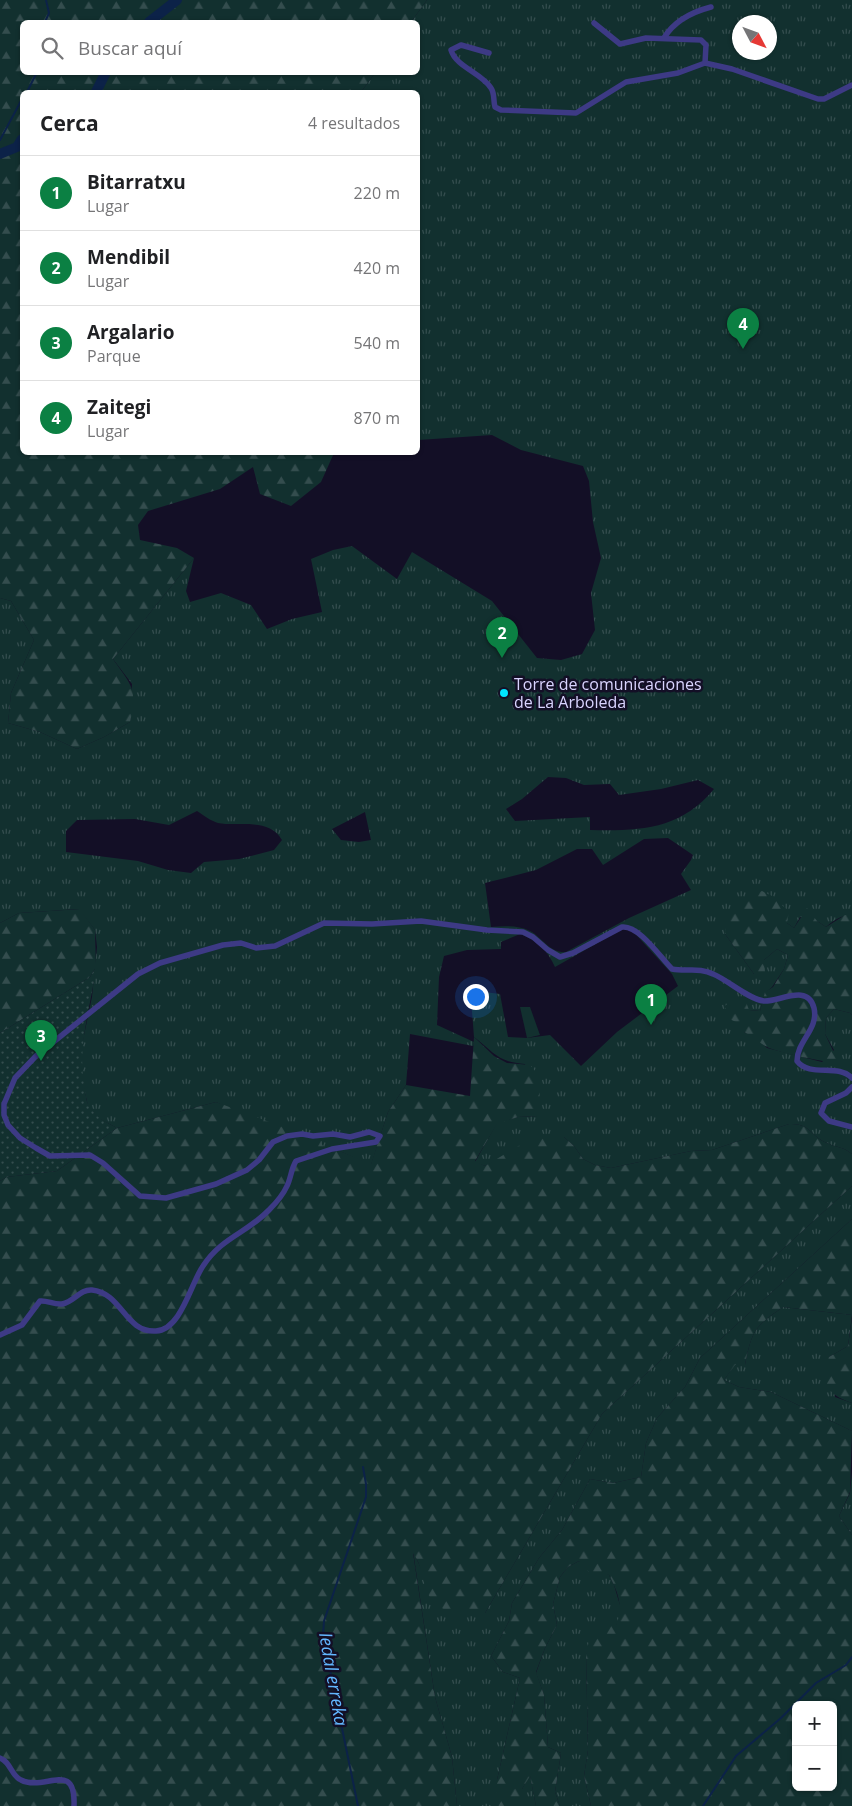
<!DOCTYPE html>
<html lang="es">
<head>
<meta charset="utf-8">
<style>
  :root { --surface:#fff; --page:#f2f2f2; --text:#202124; --muted:#757577; --line:#e0e0e0; --accent:#0b8043 }
  body { margin:0; font-family:"Open Sans",sans-serif; background:var(--page); color:var(--text) }
  .controls { position:absolute; right:15px; bottom:15px; display:grid; overflow:hidden; border-radius:8px; box-shadow:0 1px 4px #0004 }
  .controls button { width:45px; height:45px; display:grid; place-items:center; padding:0; border:0; border-bottom:1px solid var(--line); background:var(--surface); color:var(--text); font:25px sans-serif }
  .compass { position:absolute; left:732px; top:15px; width:45px; height:45px; border-radius:50%; background:var(--surface); box-shadow:0 1px 4px #0004; rotate:131deg }
  .you { position:absolute; left:475px; top:996px; width:18px; height:18px; margin:-12px; border:4px solid #fff; border-radius:50%; background:#1a73e8; box-shadow:0 0 0 8px #1a73e833 }
  .badge { display:grid; place-items:center; width:32px; height:32px; border-radius:50%; background:var(--accent); color:#fff; font-size:16px; font-weight:700 }
  .pin { position:absolute; translate:-50% -41px; filter:drop-shadow(0 1px 2px #0008) }
  .pin::after { content:''; position:absolute; top:26px; width:18px; height:15px; background:inherit; clip-path:polygon(0 0,100% 0,50% 100%) }
  .list { margin:0; padding:0; list-style:none }
  h2 { display:flex; justify-content:space-between; align-items:center; height:65px; margin:0; padding:0 20px; font-size:21px }
  h2 small { font-size:16px; font-weight:400; color:var(--muted) }
  .list li { display:grid; grid-template-columns:32px 1fr auto; gap:15px; align-items:center; box-sizing:border-box; height:75px; padding:0 20px; border-top:1px solid var(--line) }
  .list b { display:block; font-size:19px; white-space:nowrap }
  .list p { margin:0; font-size:16px; white-space:nowrap; color:var(--muted) }
  .list em { font-size:16px; font-style:normal; color:var(--muted) }
  .icon { flex:none; width:28px; height:28px; fill:none; stroke:currentColor; stroke-width:2; stroke-linecap:round; stroke-linejoin:round }
  .map { position:relative; flex:none; width:852px; height:1806px; overflow:hidden }
  .search { position:absolute; background:var(--surface); box-shadow:0 1px 4px #0004; left:20px; top:20px; width:400px; height:55px; display:flex; align-items:center; gap:12px; box-sizing:border-box; padding:0 18px; border-radius:8px; color:var(--muted); font-size:19px }
  .panel { position:absolute; background:var(--surface); box-shadow:0 1px 4px #0004; left:20px; top:90px; width:400px; height:365px; border-radius:8px }
  .map>svg:first-child { display:block }
  .grass { fill:url(#grass-tufts); fill-rule:evenodd }
  .forest { fill:url(#forest-firs); fill-rule:evenodd }
  .park { fill:url(#park-dots) }
  .garden { fill:#12302f }
  .lines { fill:none; stroke-linecap:round; stroke-linejoin:round }
  .stream { stroke:#0c2248; stroke-width:2 }
  .river { stroke:#0c2248; stroke-width:10 }
  .minor { stroke:#3d3a85; stroke-width:5.5 }
  .poi-dot { fill:#00e5ff; stroke:#130f26; stroke-width:2 }
  .labels { text-anchor:middle; dominant-baseline:central; stroke-width:5; stroke-linejoin:round; paint-order:stroke }
  .poi-label { font-size:16px; fill:#d9d4ff; stroke:#130f26; text-anchor:start }
  .water-label { font-size:18px; font-style:italic; fill:#62b6ff; stroke:#130f26 }
</style>
</head>
<body>
<div class="map">
<svg width="852" height="1806" viewBox="0 0 852 1806">
  <defs>
    <pattern id="grass-tufts" width="24" height="20" patternUnits="userSpaceOnUse" patternTransform="scale(1.25)"><rect width="24" height="20" fill="#12302f"/><path d="M3 7l-1-3M5 7V3M7 7l1-3M15 17l-1-3M17 17v-4M19 17l1-3" fill="none" stroke="#344d4e"/></pattern>
    <pattern id="forest-firs" width="22" height="20" patternUnits="userSpaceOnUse" patternTransform="scale(1.25)"><rect width="22" height="20" fill="#12302f"/><path d="M5 1l3.5 6h-7zM16 11l3.5 6h-7z" fill="#344d4e"/></pattern>
    <pattern id="park-dots" width="8" height="8" patternUnits="userSpaceOnUse" patternTransform="scale(1.25)"><rect width="8" height="8" fill="#12302f"/><path d="M2 2h.1M6 6h.1" fill="none" stroke="#344d4e" stroke-width="1.8" stroke-linecap="round"/></pattern>
  </defs>
  <rect width="100%" height="100%" fill="#130f26"/>
  <g class="grass">
    <path d="M 427,0 L 852,0 L 852,915 C 841,915 834,920 826,927 L 817,921 L 800,917 L 794,928 L 787,923 L 725,934 L 754,974 L 764,960 L 777,949 L 788,955 L 784,969 L 772,987 L 765,993 L 760,1011 L 749,1010 L 736,1022 L 745,1022 L 744,1032 L 756,1037 L 767,1048 L 822,1062 L 834,1050 L 825,1034 L 826,1018 L 834,1009 L 850,1013 L 852,1015 L 852,1154 C 842,1146 837,1148 827,1143 C 810,1136 811,1123 789,1124 L 712,1150 L 691,1151 L 611,1168 L 595,1165 L 583,1159 L 574,1146 L 564,1137 L 503,1157 L 485,1166 L 475,1162 L 497,1123 L 518,1117 L 538,1116 L 525,1064 C 497,1062 494,1052 474,1037 L 472,1011 L 476,991 L 500,994 L 508,1037 L 527,1038 L 550,1035 L 581,1066 L 617,1032 L 678,986 L 672,974 L 630,928 L 622,929 L 555,967 C 548,951 537,940 520,934 L 501,942 L 501,949 L 467,950 L 444,956 L 439,977 L 437,1025 L 474,1042 L 473,1046 L 410,1034 L 406,1085 L 388,1112 L 371,1165 L 335,1149 L 327,1153 L 216,1102 L 117,1128 L 98,1118 L 88,1106 L 82,1078 L 82,1045 L 92,997 L 97,947 L 95,930 L 79,909 L 19,913 L 0,923 L 0,598 L 11,601 L 34,640 L 11,693 L 8,723 L 40,732 L 77,749 L 104,737 L 130,722 L 132,684 L 113,659 L 194,558 L 186,591 L 190,602 L 221,593 L 251,605 L 267,629 L 292,619 L 322,612 L 311,559 L 333,550 L 352,546 L 397,579 L 412,552 L 492,601 L 537,658 L 561,660 L 582,654 L 595,630 L 591,593 L 601,558 L 593,522 L 589,481 L 583,466 L 521,450 L 492,435 L 418,440 L 418,92 L 361,92 L 375,73 L 418,72 L 418,22 L 411,22 ZM 740,22 L 770,22 L 770,52 L 740,52 ZM 548,777 L 566,778 L 584,785 L 610,784 L 619,795 L 661,789 L 698,780 L 714,789 C 680,830 640,831 590,830 L 590,817 L 515,821 L 506,809 L 522,799 ZM 197,811 C 203,815 211,821 218,823 C 239,827 269,817 282,840 L 274,850 L 239,859 L 204,862 L 191,873 L 168,870 L 138,861 L 66,852 L 66,831 L 77,820 L 135,819 L 169,825 ZM 365,812 L 371,840 L 359,842 L 341,840 L 332,829 ZM 668,838 L 693,855 L 691,860 L 681,874 L 691,890 L 629,918 L 566,952 C 549,953 543,938 530,931 C 518,925 504,926 491,927 L 485,883 L 536,870 L 577,849 L 592,849 L 603,865 L 644,839 Z"/>
    <polygon points="852,1186 852,1219 700,1358 685,1387 657,1418 646,1443 641,1477 613,1483 590,1479 562,1530 539,1558 512,1603 509,1621 491,1656 503,1672 520,1678 497,1780 498,1804 497,1806 457,1806 452,1757 435,1697 413,1551 423,1573 429,1595 485,1613 602,1414"/>
    <path d="M 783,1307 L 852,1315 L 848,1346 L 829,1357 L 835,1397 L 852,1403 L 852,1431 L 771,1392 L 739,1387 L 724,1380 L 735,1364 L 745,1365 C 752,1331 754,1327 783,1307 Z"/>
    <polygon points="852,1472 852,1535 839,1516 850,1493"/>
    <polygon points="579,1561 609,1575 614,1585 622,1612 616,1626 586,1654 588,1750 584,1776 591,1806 560,1806 555,1792 561,1753 548,1747 544,1695 536,1673 545,1648 557,1625 553,1604 560,1577 568,1567"/>
    <polygon points="530,1775 536,1806 522,1806 522,1789"/>
  </g>
  <g class="forest">
    <path d="M 0,0 L 427,0 L 411,22 L 22,22 L 22,72 L 375,73 L 361,92 L 22,92 L 22,452 L 334,453 L 321,482 L 291,506 L 260,494 L 253,467 L 220,489 L 148,511 L 138,525 L 140,540 L 177,548 L 194,558 L 113,659 C 131,685 138,688 130,722 L 104,737 L 77,749 L 40,732 L 8,723 L 11,693 L 34,640 L 11,601 L 0,598 Z"/>
    <path d="M 762,891 L 774,897 L 789,912 L 787,923 L 794,928 L 807,908 L 817,921 L 826,927 L 845,915 L 852,915 L 852,1015 L 850,1013 L 834,1009 L 826,1018 L 825,1034 L 839,1063 C 828,1063 775,1052 767,1047 C 758,1042 753,1036 744,1032 L 744,1022 L 736,1022 L 725,1017 L 725,1006 L 734,998 L 746,1002 L 749,1010 L 760,1011 L 765,992 L 773,987 L 784,969 L 788,955 L 777,949 L 764,960 L 765,972 L 754,974 L 725,934 C 727,907 737,898 762,891 Z"/>
    <polygon points="80,909 95,930 96,967 90,977 0,1033 0,923 19,913"/>
    <path d="M 474,1037 L 494,1056 L 507,1063 L 530,1065 L 541,1078 L 538,1116 L 518,1117 L 497,1124 L 475,1161 L 485,1166 L 525,1142 L 556,1134 L 564,1137 L 574,1146 L 583,1159 L 595,1165 L 611,1168 L 691,1151 L 712,1150 L 789,1124 C 811,1123 810,1136 827,1143 C 837,1148 842,1146 852,1154 L 852,1186 L 602,1414 L 485,1613 C 466,1615 438,1615 428,1594 C 422,1580 422,1565 413,1553 L 435,1697 L 452,1757 L 457,1806 L 0,1806 L 0,1181 L 7,1177 L 57,1171 L 117,1128 L 216,1102 L 320,1141 L 327,1153 L 335,1149 L 371,1164 L 388,1112 L 406,1085 L 470,1096 Z"/>
    <path d="M 852,1219 L 852,1315 L 783,1307 C 754,1327 752,1331 745,1365 L 735,1365 L 724,1380 L 739,1387 L 771,1392 L 852,1431 L 850,1492 L 839,1516 L 852,1535 L 852,1806 L 591,1806 L 584,1776 L 588,1750 L 586,1654 L 591,1632 L 598,1623 L 616,1625 C 624,1608 618,1592 609,1575 L 589,1572 L 579,1561 L 568,1567 L 560,1577 L 553,1604 L 557,1625 L 545,1648 L 536,1672 L 544,1695 L 548,1747 L 561,1753 L 555,1792 L 560,1806 L 536,1806 L 530,1776 L 522,1789 L 522,1806 L 497,1806 L 497,1780 L 520,1678 L 503,1672 L 491,1656 L 509,1621 L 512,1603 L 539,1558 L 562,1530 L 590,1479 L 613,1483 L 641,1477 L 646,1443 L 657,1418 L 685,1387 L 700,1358 ZM 796,1705 L 833,1705 L 833,1787 L 796,1787 Z"/>
    <path d="M 852,1318 L 852,1403 C 826,1394 821,1383 829,1357 L 848,1346 Z"/>
  </g>
  <path class="park" d="M 96,967 C 91,1008 76,1048 85,1089 C 86,1095 86,1103 90,1107 C 96,1118 106,1122 117,1128 L 57,1171 L 7,1177 L 0,1181 L 0,1033 L 90,977 Z"/>
  <polygon class="garden" points="520,1007 530,1007 540,1035 527,1038"/>
  <g class="lines">
    <g class="stream">
      <polyline points="45,22 49,13 46,0"/>
      <polyline points="27,92 37,72"/>
      <polyline points="0,140 22,99"/>
      <polyline points="358,1806 323,1636 324,1621 366,1497 366,1484 363,1467"/>
      <polyline points="703,1806 736,1756 781,1718 816,1683 846,1665 852,1657"/>
    </g>
    <g class="river">
      <polyline points="149,22 177,0"/>
      <polyline points="96,92 106,72"/>
      <polyline points="0,154 17,147 22,139"/>
    </g>
    <g class="minor">
      <path d="M 664,38 C 674,21 692,12 711,7"/>
      <path d="M 489,53 L 461,45 L 451,50 C 456,67 482,73 491,88 C 495,94 493,100 495,107 L 501,110 L 576,113 L 626,82 L 678,73 L 705,63 L 706,45 L 701,40 L 646,38 L 620,44 L 594,23"/>
      <polyline points="705,63 732,69 818,99 824,99 852,85"/>
      <polyline points="852,1087 846,1093 825,1103 821,1113 829,1121 852,1127"/>
      <path d="M 0,1335 L 22,1325 L 40,1301 C 47,1300 54,1305 62,1304 C 74,1302 80,1289 92,1290 C 122,1293 125,1333 156,1331 C 181,1330 191,1283 203,1266 C 222,1237 247,1233 269,1210 C 276,1203 283,1195 287,1186 C 291,1178 291,1169 296,1161 L 332,1149 L 376,1142 L 380,1136 L 369,1132 L 350,1137 L 333,1134 L 313,1136 L 302,1134 L 287,1136 L 273,1142 L 259,1160 L 247,1170 L 216,1184 L 166,1198 L 140,1196 L 103,1163 L 90,1155 L 50,1156 L 36,1148 L 20,1138 L 8,1125 L 4,1115 L 4,1104 L 15,1078 L 36,1056 L 138,974 L 160,963 L 223,945 L 241,943 L 256,948 L 275,946 L 324,923 L 372,924 L 421,921 L 487,930 L 523,932 L 533,937 L 548,950 L 560,957 L 573,953 L 622,927 C 639,925 660,957 672,969 C 686,972 700,967 713,974 C 728,980 748,999 764,1001 C 779,1002 808,983 814,1008 C 819,1029 797,1041 797,1061 C 810,1078 838,1063 852,1078"/>
      <path d="M 0,1758 C 11,1762 11,1776 21,1780 C 44,1792 76,1759 74,1806"/>
    </g>
  </g>
  <circle class="poi-dot" cx="504" cy="693" r="5"/>
  <g class="labels">
    <g class="poi-label">
      <text x="514" y="684">Torre de comunicaciones<tspan x="514" dy="18">de La Arboleda</tspan></text>
    </g>
    <g class="water-label">
      <text transform="translate(334 1679) rotate(80)">Iedal erreka</text>
    </g>
  </g>
</svg>
<div class="controls">
<button>+</button>
<button>−</button>
</div>
<svg class="compass" viewBox="-18 -18 36 36"><path d="M0-13l5 13h-10z" fill="#e53935"/><path d="M0 13l5-13h-10z" fill="#757577"/></svg>
<div class="you"></div>
<div class="pin badge" style="left:651px;top:1025px">1</div>
<div class="pin badge" style="left:502px;top:658px">2</div>
<div class="pin badge" style="left:41px;top:1061px">3</div>
<div class="pin badge" style="left:743px;top:349px">4</div>
<div class="search"><svg class="icon" aria-label="search" viewBox="0 0 24 24"><circle cx="10" cy="10" r="6"/><path d="M15 15l6 6"/></svg>Buscar aquí</div>
<section class="panel">
<h2>Cerca<small>4 resultados</small></h2>
<ul class="list">
<li><span class="badge">1</span><div><b>Bitarratxu</b><p>Lugar</p></div><em>220 m</em></li>
<li><span class="badge">2</span><div><b>Mendibil</b><p>Lugar</p></div><em>420 m</em></li>
<li><span class="badge">3</span><div><b>Argalario</b><p>Parque</p></div><em>540 m</em></li>
<li><span class="badge">4</span><div><b>Zaitegi</b><p>Lugar</p></div><em>870 m</em></li>
</ul>
</section>
</div>
</body>
</html>
